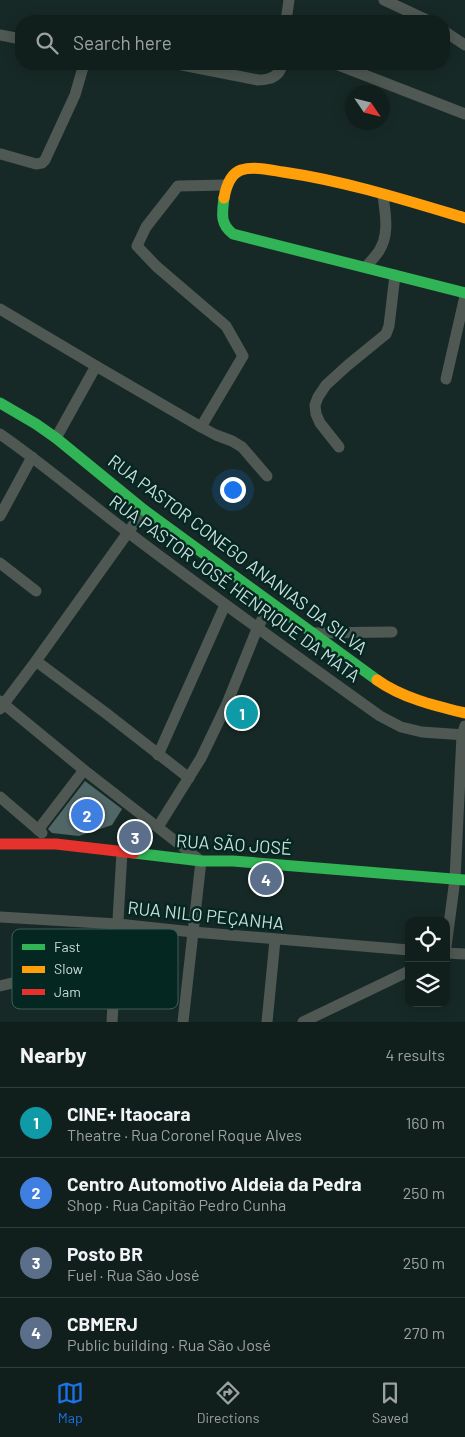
<!DOCTYPE html>
<html lang="en">
<head>
<meta charset="utf-8">
<style>
  :root { --surface:#111f1c; --page:#1e2c29; --text:#f1f3f6; --muted:#9ca2a3; --line:#303d3b; --accent:#1a73e8 }
  body { margin:0; font-family:Barlow,sans-serif; background:var(--page); color:var(--text) }
  .controls { position:absolute; right:15px; bottom:15px; display:grid; overflow:hidden; border-radius:10px; box-shadow:0 2px 12px #0003 }
  .controls button { width:45px; height:45px; display:grid; place-items:center; padding:0; border:0; border-bottom:1px solid var(--line); background:var(--surface); color:var(--text); font:25px sans-serif }
  .compass { position:absolute; left:345px; top:85px; width:45px; height:45px; border-radius:50%; background:var(--surface); box-shadow:0 2px 12px #0003; rotate:125deg }
  .you { position:absolute; left:232px; top:489px; width:18px; height:18px; margin:-12px; border:4px solid #fff; border-radius:50%; background:#1a73e8; box-shadow:0 0 0 8px #1a73e833 }
  .badge { display:grid; place-items:center; width:32px; height:32px; border-radius:50%; background:var(--accent); color:#fff; font-size:16px; font-weight:700 }
  .pin { position:absolute; translate:-50% -50%; border:2px solid #fff; box-shadow:0 1px 5px #0006 }
  .list { margin:0; padding:0; list-style:none }
  h2 { display:flex; justify-content:space-between; align-items:center; height:65px; margin:0; padding:0 20px; font-size:21px }
  h2 small { font-size:16px; font-weight:400; color:var(--muted) }
  .list li { display:grid; grid-template-columns:32px 1fr auto; gap:15px; align-items:center; box-sizing:border-box; height:70px; padding:0 20px; border-top:1px solid var(--line) }
  .list b { display:block; font-size:19px; white-space:nowrap }
  .list p { margin:0; font-size:16px; white-space:nowrap; color:var(--muted) }
  .list em { font-size:16px; font-style:normal; color:var(--muted) }
  .icon { flex:none; width:28px; height:28px; fill:none; stroke:currentColor; stroke-width:2; stroke-linecap:round; stroke-linejoin:round }
  .map { position:relative; flex:none; width:465px; height:1022px; overflow:hidden }
  .search { position:absolute; background:var(--surface); box-shadow:0 2px 12px #0003; left:15px; right:15px; top:15px; height:55px; display:flex; align-items:center; gap:12px; box-sizing:border-box; padding:0 18px; border-radius:20px; color:var(--muted); font-size:19px }
  .sheet { height:345px; background:var(--surface) }
  nav { display:flex; justify-content:space-around; align-items:center; box-sizing:border-box; height:70px; border-top:1px solid var(--line); background:var(--surface); font-size:14px; color:var(--muted) }
  nav a { display:grid; justify-items:center; gap:2px }
  nav .on { color:var(--accent) }
  .map>svg:first-child { display:block }
  .building { fill:#516666 }
  .lines { fill:none; stroke-linecap:round; stroke-linejoin:round }
  .street { stroke:#4f5853; stroke-width:11 }
  .fast { stroke:#30b455; stroke-width:11 }
  .slow { stroke:#ff9f0a; stroke-width:11 }
  .jam { stroke:#e5322d; stroke-width:11 }
  .labels { text-anchor:middle; dominant-baseline:central; stroke-width:5; stroke-linejoin:round; paint-order:stroke }
  .street-label { font-size:18px; fill:#cadcd9; stroke:#042722 }
  .key { fill:#042722; stroke:#3f5d59; stroke-width:1 }
  .key-label { font-size:14px; fill:#cadcd9 }
</style>
</head>
<body>
<div class="map">
<svg width="465" height="1022" viewBox="0 0 465 1022">
  <rect width="100%" height="100%" fill="#172926"/>
  <polygon class="building" points="85,781 122,809 112,825 79,836 52,833 48,829"/>
  <g class="lines">
    <g class="street">
      <polyline points="384,0 429,21"/>
      <polyline points="286,21 289,0"/>
      <polyline points="444,31 465,45"/>
      <polyline points="0,35 21,39"/>
      <path d="M 177,64 L 258,80 C 269,80 280,77 282,64"/>
      <polyline points="336,64 465,114"/>
      <polyline points="1,154 36,164 42,163 45,160 75,95 84,64"/>
      <path d="M 366,267 C 370,262 375,257 379,251 C 390,234 385,213 383,195"/>
      <polyline points="0,309 96,366 56,438"/>
      <polyline points="96,366 201,427 216,435 232,441 242,447 267,476"/>
      <polyline points="446,379 465,296"/>
      <polyline points="201,427 243,356 226,326 156,266 137,246 146,227 178,186 227,185"/>
      <path d="M 0,434 C 45,465 86,501 129,533 C 212,596 296,656 380,716 L 401,727 L 422,732 L 465,735"/>
      <polyline points="339,447 320,423 316,414 315,405 318,397 326,385 348,365 386,334 389,326 395,275"/>
      <polyline points="0,516 32,457"/>
      <polyline points="0,563 36,591"/>
      <polyline points="313,633 392,632"/>
      <polyline points="36,661 107,714 189,778"/>
      <polyline points="0,701 84,770 201,861 183,1022"/>
      <polyline points="0,709 36,661 144,510"/>
      <polyline points="158,755 225,605"/>
      <polyline points="0,797 42,833"/>
      <polyline points="158,827 201,758 226,706 257,629 271,603"/>
      <polyline points="38,830 84,770"/>
      <polyline points="0,917 118,924 193,932 409,950"/>
      <polyline points="446,947 455,879 462,735 465,726"/>
      <polyline points="446,953 465,954"/>
      <polyline points="0,986 115,959"/>
      <polyline points="112,1022 122,852"/>
      <polyline points="267,1022 275,940"/>
      <polyline points="303,1022 409,971"/>
    </g>
    <g class="fast">
      <path d="M 224,198 C 222,214 220,224 233,234 L 465,293"/>
      <polyline points="0,403 36,424 56,438 144,510 377,680"/>
      <polyline points="134,853 201,861 233,861 465,880"/>
    </g>
    <g class="slow">
      <path d="M 224,198 C 226,187 230,174 241,170 C 254,166 270,170 283,172 C 345,181 405,200 465,218"/>
      <path d="M 377,680 C 402,698 436,706 465,713"/>
    </g>
    <polyline class="jam" points="0,844 56,844 134,853"/>
  </g>
  <g class="labels">
    <g class="street-label">
      <text transform="translate(238 554) rotate(37)">RUA PASTOR CONEGO ANANIAS DA SILVA</text>
      <text transform="translate(235 588) rotate(36)">RUA PASTOR JOSÉ HENRIQUE DA MATA</text>
      <text transform="translate(234 844) rotate(4)">RUA SÃO JOSÉ</text>
      <text transform="translate(206 915) rotate(6)">RUA NILO PEÇANHA</text>
    </g>
  </g>
  <rect x="12" y="929" width="166" height="80" rx="8" class="key"/>
  <rect x="22" y="944" width="23" height="6" fill="#30b455"/>
  <rect x="22" y="966" width="23" height="7" fill="#ff9f0a"/>
  <rect x="22" y="989" width="23" height="6" fill="#e5322d"/>
  <g class="key-label">
    <text x="54" y="952">Fast</text>
    <text x="54" y="974">Slow</text>
    <text x="54" y="997">Jam</text>
  </g>
</svg>
<div class="controls">
<button><svg class="icon" aria-label="locate" viewBox="0 0 24 24"><circle cx="12" cy="12" r="6"/><path d="M12 2v4M12 18v4M2 12h4M18 12h4"/></svg></button>
<button><svg class="icon" aria-label="layers" viewBox="0 0 24 24"><path d="M12 4l9 5-9 5-9-5zM3 14l9 5 9-5"/></svg></button>
</div>
<svg class="compass" viewBox="-18 -18 36 36"><path d="M0-13l5 13h-10z" fill="#e53935"/><path d="M0 13l5-13h-10z" fill="#9ca2a3"/></svg>
<div class="you"></div>
<div class="pin badge" style="left:242px;top:713px;background:#0f9aa8">1</div>
<div class="pin badge" style="left:87px;top:815px;background:#3f7fe0">2</div>
<div class="pin badge" style="left:135px;top:837px;background:#5c6f8a">3</div>
<div class="pin badge" style="left:266px;top:879px;background:#5c6f8a">4</div>
<div class="search"><svg class="icon" aria-label="search" viewBox="0 0 24 24"><circle cx="10" cy="10" r="6"/><path d="M15 15l6 6"/></svg>Search here</div>
</div>
<section class="sheet">
<h2>Nearby<small>4 results</small></h2>
<ul class="list">
<li><span class="badge" style="background:#0f9aa8">1</span><div><b>CINE+ Itaocara</b><p>Theatre · Rua Coronel Roque Alves</p></div><em>160 m</em></li>
<li><span class="badge" style="background:#3f7fe0">2</span><div><b>Centro Automotivo Aldeia da Pedra</b><p>Shop · Rua Capitão Pedro Cunha</p></div><em>250 m</em></li>
<li><span class="badge" style="background:#5c6f8a">3</span><div><b>Posto BR</b><p>Fuel · Rua São José</p></div><em>250 m</em></li>
<li><span class="badge" style="background:#5c6f8a">4</span><div><b>CBMERJ</b><p>Public building · Rua São José</p></div><em>270 m</em></li>
</ul>
</section>
<nav>
<a class="on"><svg class="icon" aria-label="map" viewBox="0 0 24 24"><path d="M3 6l6-2 6 2 6-2v14l-6 2-6-2-6 2zM9 4v14M15 6v14"/></svg>Map</a>
<a><svg class="icon" aria-label="directions" viewBox="0 0 24 24"><path d="M12 3l9 9-9 9-9-9zM9 14v-3h6M13 9l2 2-2 2"/></svg>Directions</a>
<a><svg class="icon" aria-label="saved" viewBox="0 0 24 24"><path d="M7 4h10v16l-5-4-5 4z"/></svg>Saved</a>
</nav>
</body>
</html>
